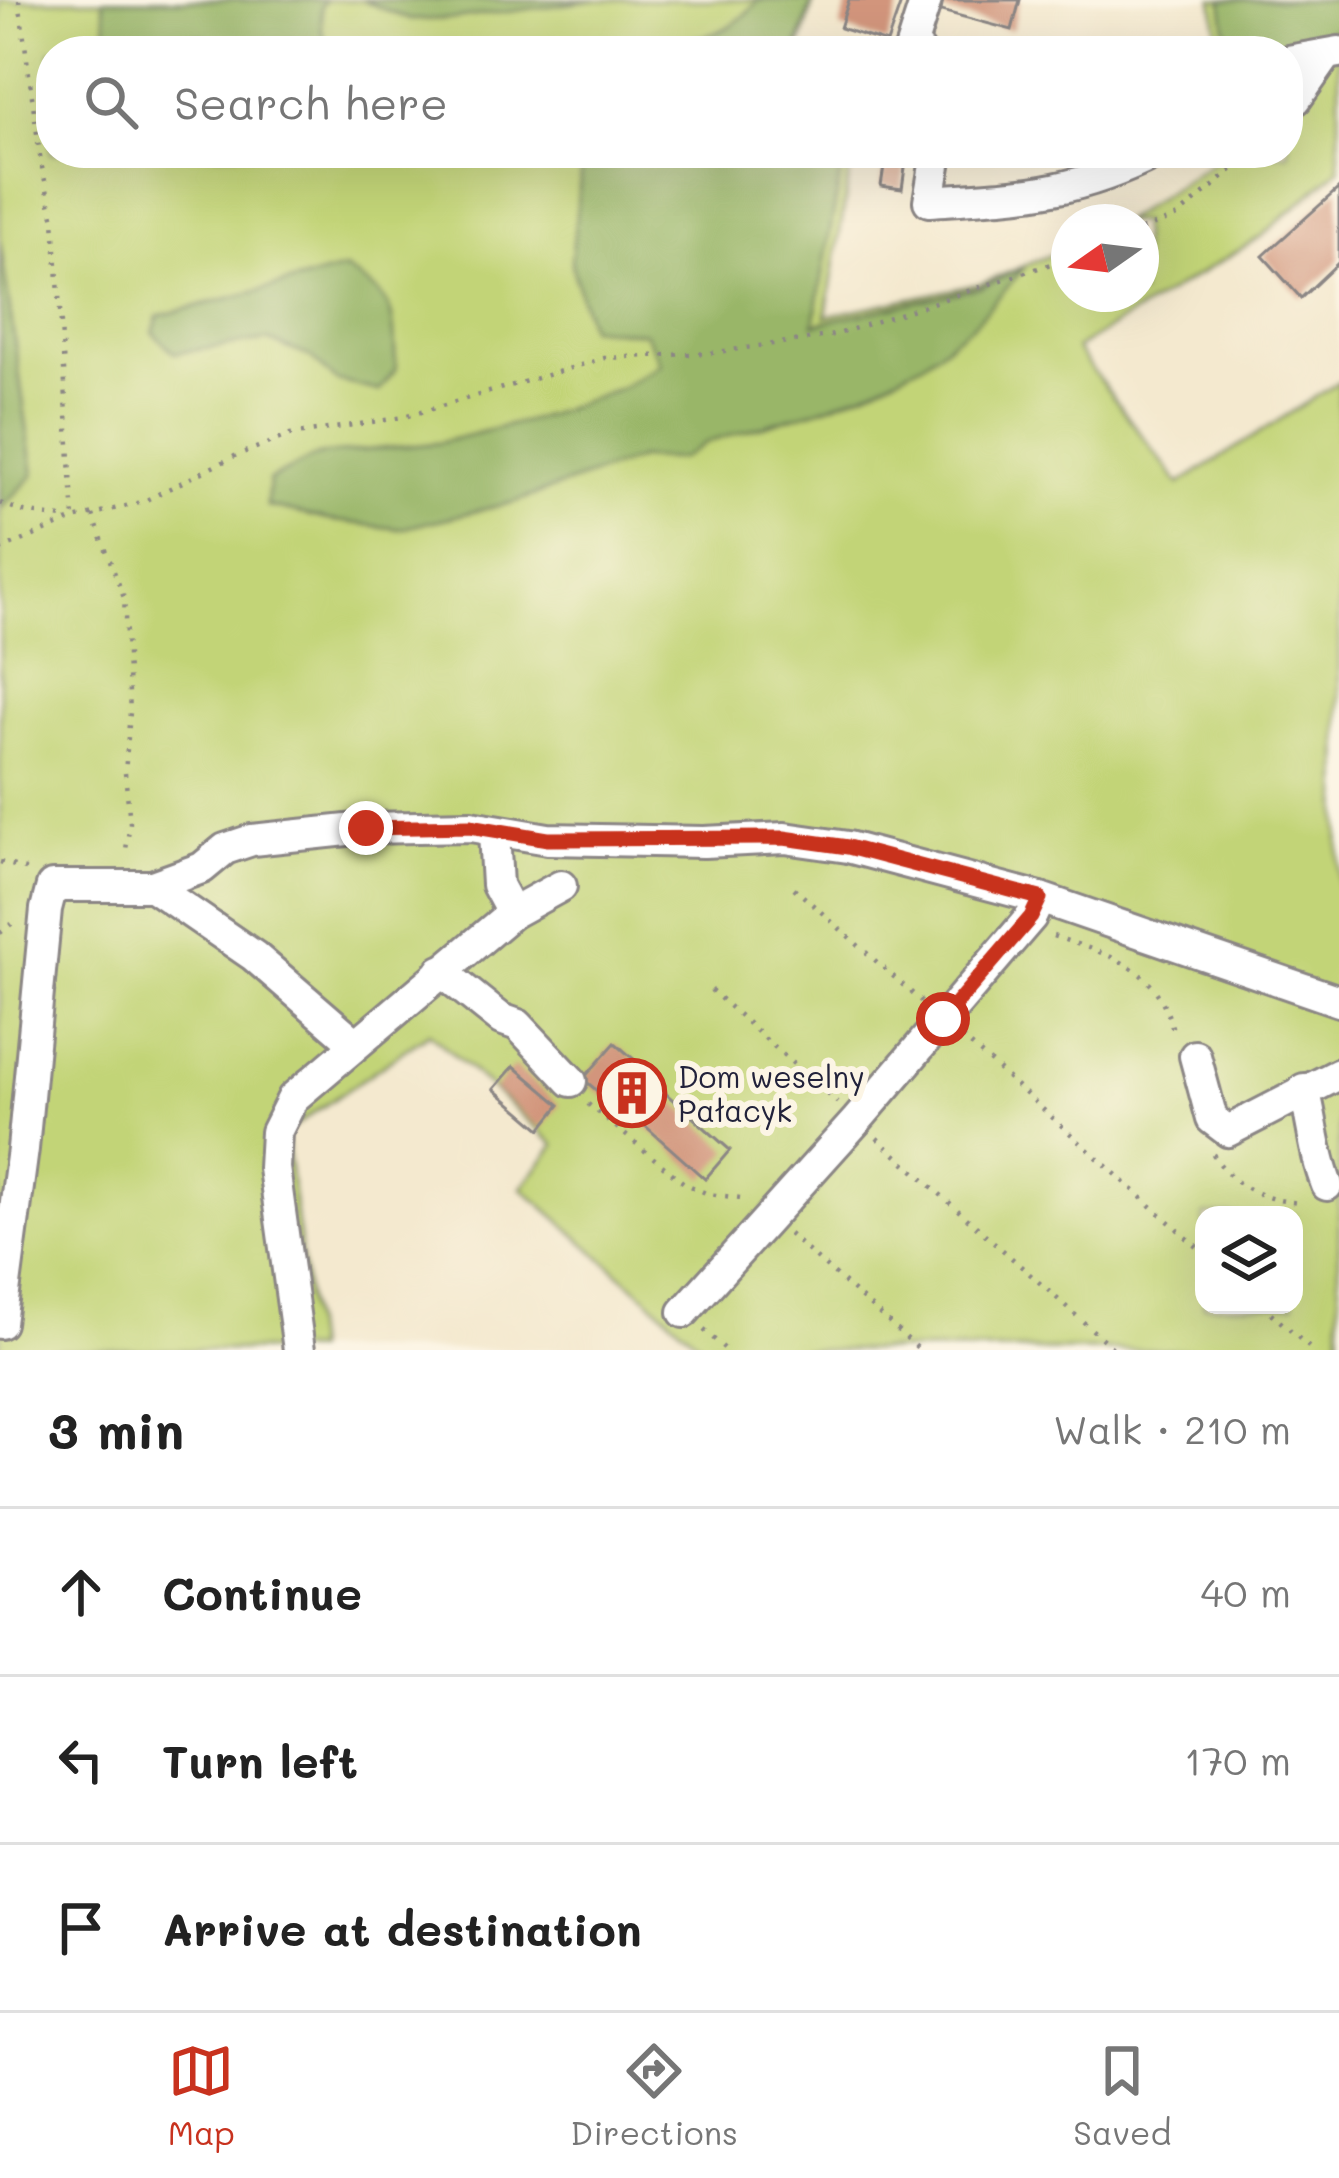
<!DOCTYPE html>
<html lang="en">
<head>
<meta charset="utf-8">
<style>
  :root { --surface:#fff; --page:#f6f6f6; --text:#222; --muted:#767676; --line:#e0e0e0; --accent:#c8321e }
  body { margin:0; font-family:Mali,sans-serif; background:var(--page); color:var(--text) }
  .controls { position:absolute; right:36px; bottom:36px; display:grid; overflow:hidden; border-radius:24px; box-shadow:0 12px 48px #0002 }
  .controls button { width:108px; height:108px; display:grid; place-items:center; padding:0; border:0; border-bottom:3px solid var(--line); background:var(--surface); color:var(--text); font:60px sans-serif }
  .compass { position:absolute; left:1051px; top:204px; width:108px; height:108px; border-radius:50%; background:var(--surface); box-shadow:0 12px 48px #0002; rotate:256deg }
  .stop { position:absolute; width:36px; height:36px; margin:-27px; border:9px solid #c8321e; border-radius:50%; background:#fff }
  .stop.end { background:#c8321e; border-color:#fff; box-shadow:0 3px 12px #0008 }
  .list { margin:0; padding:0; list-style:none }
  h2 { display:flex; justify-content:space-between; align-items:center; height:156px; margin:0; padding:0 48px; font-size:51px }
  h2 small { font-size:39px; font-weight:400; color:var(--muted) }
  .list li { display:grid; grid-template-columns:78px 1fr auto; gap:36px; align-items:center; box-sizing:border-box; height:168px; padding:0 48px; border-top:3px solid var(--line) }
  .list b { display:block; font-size:45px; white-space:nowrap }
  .list em { font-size:39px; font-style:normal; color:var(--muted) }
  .icon { flex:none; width:66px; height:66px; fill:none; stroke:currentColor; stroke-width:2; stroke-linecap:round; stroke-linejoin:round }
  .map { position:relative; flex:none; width:1339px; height:1350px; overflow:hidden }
  .search { position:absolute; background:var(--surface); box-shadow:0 12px 48px #0002; left:36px; right:36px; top:36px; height:132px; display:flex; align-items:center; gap:30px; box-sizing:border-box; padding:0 42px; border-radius:48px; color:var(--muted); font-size:45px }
  .sheet { height:660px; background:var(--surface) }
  nav { display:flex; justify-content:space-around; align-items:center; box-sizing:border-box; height:168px; border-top:3px solid var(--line); background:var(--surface); font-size:33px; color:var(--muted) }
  nav a { display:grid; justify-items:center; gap:6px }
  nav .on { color:var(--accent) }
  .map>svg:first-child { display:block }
  .green { fill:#c2d477; stroke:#727b59; stroke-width:3; fill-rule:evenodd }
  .forest { fill:#99b668; stroke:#5e6c52; stroke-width:3 }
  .building { fill:#d2957b }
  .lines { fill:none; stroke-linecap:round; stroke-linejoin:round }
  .minor-casing { stroke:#8b8685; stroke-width:36 }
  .path { stroke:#8b8685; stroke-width:4.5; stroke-dasharray:3 9; stroke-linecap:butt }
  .minor { stroke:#fff; stroke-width:30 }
  .route { stroke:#c8321e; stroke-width:15 }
  .labels { text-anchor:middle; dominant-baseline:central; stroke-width:12; stroke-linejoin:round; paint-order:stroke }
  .poi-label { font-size:30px; fill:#22223b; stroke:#fcf5e5; text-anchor:start }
</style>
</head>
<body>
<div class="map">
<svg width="1339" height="1350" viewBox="0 0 1339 1350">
  <rect width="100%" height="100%" fill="#fcf5e5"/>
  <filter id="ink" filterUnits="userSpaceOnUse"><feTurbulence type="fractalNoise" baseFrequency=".00833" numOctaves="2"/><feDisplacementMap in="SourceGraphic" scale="24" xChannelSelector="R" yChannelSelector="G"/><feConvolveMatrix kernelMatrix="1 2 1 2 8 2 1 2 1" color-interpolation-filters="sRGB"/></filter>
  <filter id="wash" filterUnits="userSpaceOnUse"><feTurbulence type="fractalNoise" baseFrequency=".004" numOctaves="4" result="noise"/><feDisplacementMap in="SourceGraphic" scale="48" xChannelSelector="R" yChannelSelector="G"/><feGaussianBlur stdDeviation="2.7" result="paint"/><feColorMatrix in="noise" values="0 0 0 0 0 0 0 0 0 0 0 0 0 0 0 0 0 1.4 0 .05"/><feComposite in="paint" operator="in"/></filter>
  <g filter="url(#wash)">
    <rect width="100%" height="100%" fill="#f4e9cf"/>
    <path class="green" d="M 0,0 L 814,0 L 799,51 L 51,51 L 51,153 L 853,153 L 826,316 L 983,283 L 1069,247 L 1069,294 L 1141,294 L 1141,222 L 1122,222 L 1226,153 L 1288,153 L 1288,51 L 1220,51 L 1213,0 L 1339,0 L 1339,169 L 1262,236 L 1076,349 L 1179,484 L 1339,382 L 1339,1350 L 707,1350 L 522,1188 L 555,1145 L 429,1033 L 285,1133 L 314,1350 L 0,1350 L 0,509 L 34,475 L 0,242 ZM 1204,1215 L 1294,1215 L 1294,1305 L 1204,1305 Z"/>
    <g class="forest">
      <polygon points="103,0 326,0 321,6 322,31 329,51 243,51 201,36 135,40 107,33"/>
      <polygon points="362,0 596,0 454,19 410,20"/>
      <path d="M 758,0 L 813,0 L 796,51 L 632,51 L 639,44 C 689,39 725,43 758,0 Z"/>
      <polygon points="1222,0 1339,0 1339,29 1325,32 1288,96 1288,51 1229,51"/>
      <polygon points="583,153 844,153 814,324 982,287 1025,267 975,323 924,362 877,387 823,408 705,443 681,459 641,458 515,502 400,529 328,520 267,506 269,480 318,455 438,443 542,417 621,388 661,364 645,333 589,327 571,262"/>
      <polygon points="0,242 34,475 0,509"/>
      <path d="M 345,269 C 399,303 392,307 396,369 L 379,391 L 337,381 L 309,356 L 267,340 L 175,353 L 153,333 L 158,316 Z"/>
    </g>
    <g id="blocks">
      <g class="building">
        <polygon points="849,0 902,0 887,43 840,28"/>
        <polygon points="943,0 1020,0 1012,30 941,11"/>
        <polygon points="886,153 907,153 902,189 881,186"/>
        <polygon points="1339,188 1339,262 1301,298 1263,256"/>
        <polygon points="615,1043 651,1074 648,1078 730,1150 705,1179 623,1106 620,1110 583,1079"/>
        <polygon points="514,1066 560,1105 541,1129 494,1089"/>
      </g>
    </g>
  </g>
  <g filter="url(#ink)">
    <use href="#blocks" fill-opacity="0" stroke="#8b8685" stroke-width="3"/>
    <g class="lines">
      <g class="minor-casing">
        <g id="minor">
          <polyline points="919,51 910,50 926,0"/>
          <polyline points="1288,61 1339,52"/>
          <polyline points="1288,101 1296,99 1326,56"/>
          <path d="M 937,153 L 929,201 C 1019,195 1073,195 1156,153"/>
          <polyline points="494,833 497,885 512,913"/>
          <polyline points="152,886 254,956 356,1044"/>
          <polyline points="441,971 501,1019 518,1025 571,1081"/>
          <polyline points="1195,1056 1212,1119 1228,1131 1339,1074"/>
          <path d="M 1304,1089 C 1313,1122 1314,1153 1327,1185"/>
          <polyline points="684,1312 857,1120 1031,917 1040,898"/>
          <polyline points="0,1323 23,1149 46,909 52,886 152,886 202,868 225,849 252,840 366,828 471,826 548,839 704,842 785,838 848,847 1040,898 1339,1001"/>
          <polyline points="299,1350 274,1168 276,1132 293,1098 512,913 561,886"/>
        </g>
      </g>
      <g class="path">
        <polyline points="19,0 41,163 54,220 74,519"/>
        <polyline points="1141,230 1178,216 1252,153"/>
        <polyline points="0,503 24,512 68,519"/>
        <polyline points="93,515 124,598 130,712 125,773 130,823 125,856"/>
        <polyline points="0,550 74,519 142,502 237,455 290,435 404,417 605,358 711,353 835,335 1069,258"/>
        <polyline points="0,862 29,870"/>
        <polyline points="794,888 922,1002"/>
        <polyline points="0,933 14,922"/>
        <path d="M 1053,936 C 1114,957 1159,966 1174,1035"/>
        <polyline points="711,990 837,1103"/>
        <polyline points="962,1037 1204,1253"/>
        <polyline points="588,1104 684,1183 708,1194 749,1199"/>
        <polyline points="877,1138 1115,1350"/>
        <path d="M 1213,1154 C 1234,1188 1265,1201 1303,1203"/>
        <polyline points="789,1234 920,1350"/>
        <polyline points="1262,1305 1312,1350"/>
        <polyline points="704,1330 726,1350"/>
      </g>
      <use href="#minor" class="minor"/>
    </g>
  </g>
  <g class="lines" filter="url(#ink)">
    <polyline class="route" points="366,828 470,826 548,839 784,838 848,847 1040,898 1031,917 943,1019"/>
  </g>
  <defs>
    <g id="building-ring" transform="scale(3.45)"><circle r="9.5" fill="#fcf5e5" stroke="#c8321e" stroke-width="1.5"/><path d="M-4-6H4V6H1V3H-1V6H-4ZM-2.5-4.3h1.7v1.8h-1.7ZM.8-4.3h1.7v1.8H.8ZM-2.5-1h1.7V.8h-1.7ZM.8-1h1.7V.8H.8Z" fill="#c8321e"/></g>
  </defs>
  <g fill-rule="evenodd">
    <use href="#building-ring" x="632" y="1093"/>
  </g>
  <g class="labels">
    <g class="poi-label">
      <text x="678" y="1076">Dom weselny<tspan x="678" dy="34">Pałacyk</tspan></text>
    </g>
  </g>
</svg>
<div class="controls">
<button><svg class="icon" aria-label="layers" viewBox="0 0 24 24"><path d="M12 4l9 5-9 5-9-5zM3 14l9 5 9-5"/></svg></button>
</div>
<svg class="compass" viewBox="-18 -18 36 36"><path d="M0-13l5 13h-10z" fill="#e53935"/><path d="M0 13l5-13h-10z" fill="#767676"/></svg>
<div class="stop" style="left:943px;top:1019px"></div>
<div class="stop end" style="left:366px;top:828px"></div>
<div class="search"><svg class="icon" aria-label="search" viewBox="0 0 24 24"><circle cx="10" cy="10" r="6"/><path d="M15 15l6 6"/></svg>Search here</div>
</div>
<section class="sheet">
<h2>3 min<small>Walk · 210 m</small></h2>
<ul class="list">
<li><svg class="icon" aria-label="ahead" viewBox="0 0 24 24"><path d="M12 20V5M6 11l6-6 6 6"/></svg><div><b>Continue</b></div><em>40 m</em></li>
<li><svg class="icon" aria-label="left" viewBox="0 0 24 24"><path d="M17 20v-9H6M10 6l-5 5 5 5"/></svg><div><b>Turn left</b></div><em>170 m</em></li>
<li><svg class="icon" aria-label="arrive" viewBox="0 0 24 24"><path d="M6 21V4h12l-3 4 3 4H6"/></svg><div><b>Arrive at destination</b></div></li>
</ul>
</section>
<nav>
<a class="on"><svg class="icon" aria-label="map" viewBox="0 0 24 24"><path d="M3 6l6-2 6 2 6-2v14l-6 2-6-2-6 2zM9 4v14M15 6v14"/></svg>Map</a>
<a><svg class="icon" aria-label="directions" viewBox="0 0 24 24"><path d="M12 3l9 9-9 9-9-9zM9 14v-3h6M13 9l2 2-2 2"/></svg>Directions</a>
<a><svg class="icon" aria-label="saved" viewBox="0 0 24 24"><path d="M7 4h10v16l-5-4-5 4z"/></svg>Saved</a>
</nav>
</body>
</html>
